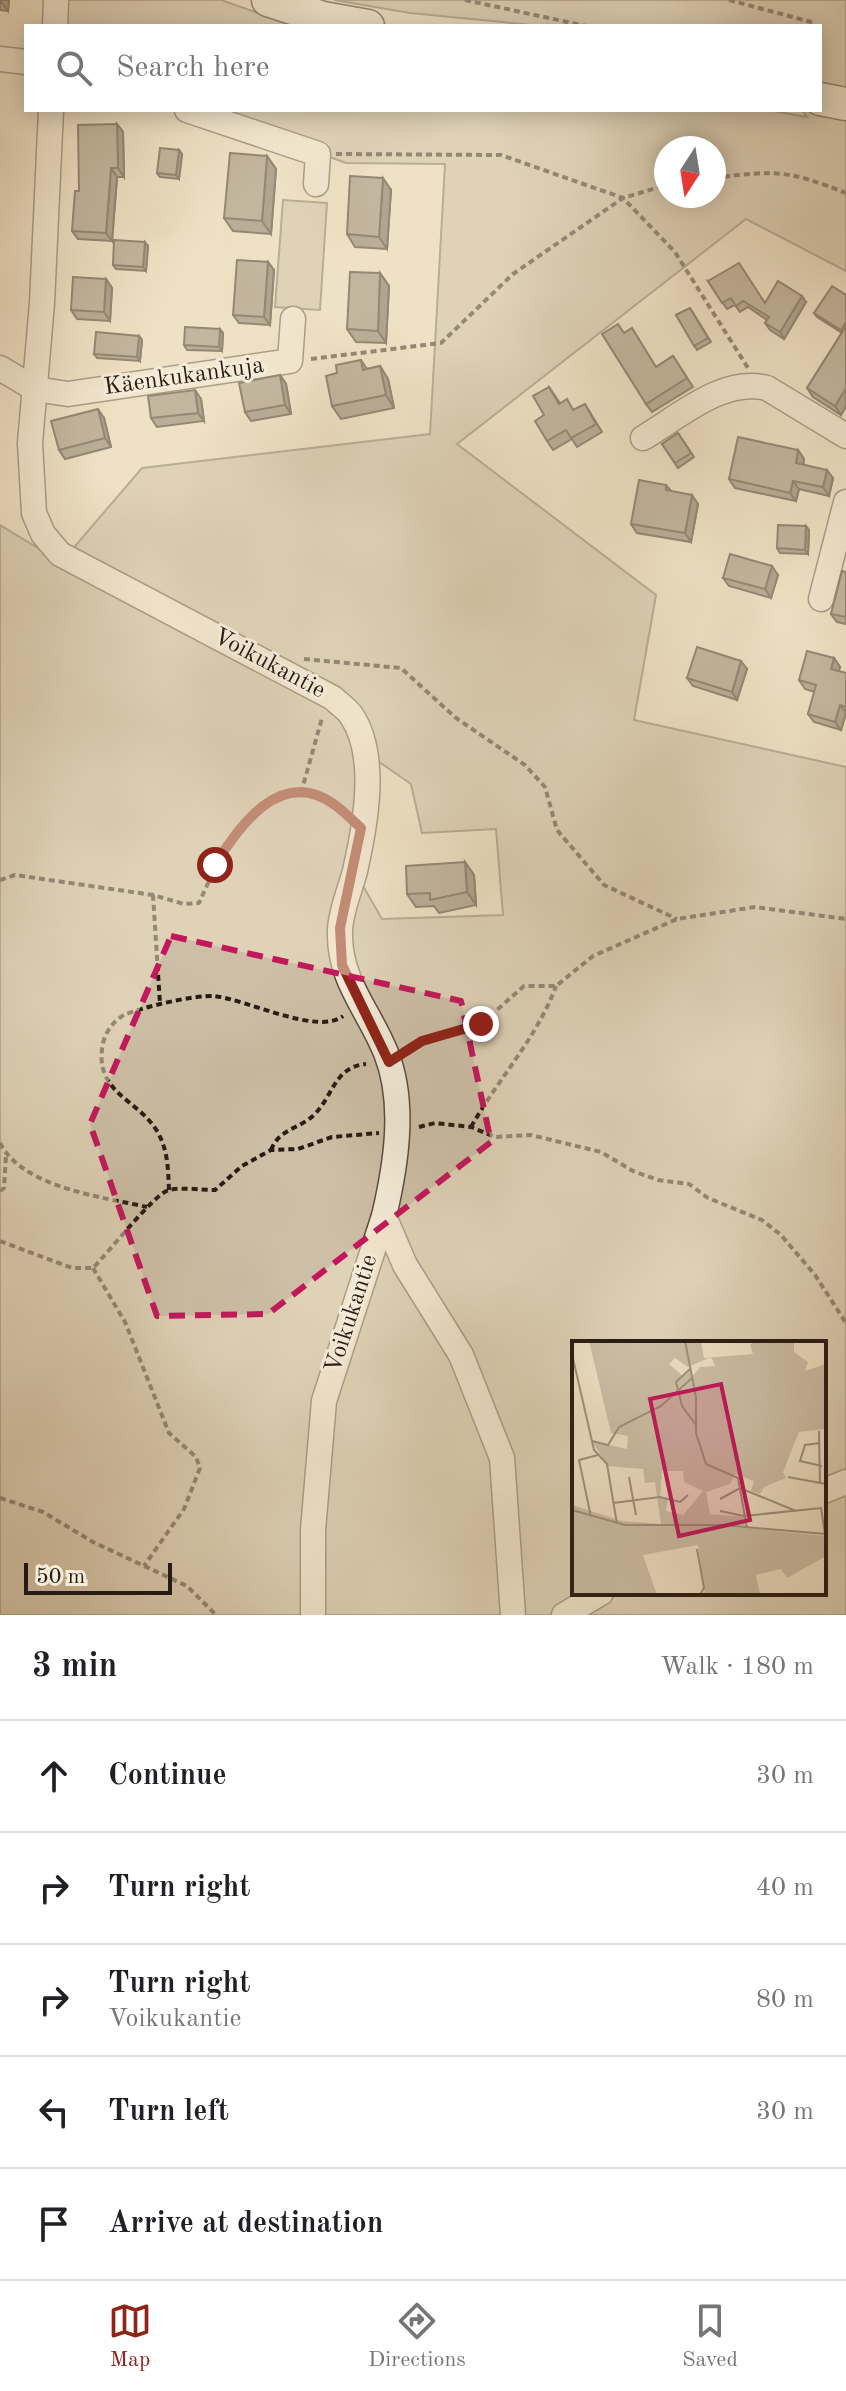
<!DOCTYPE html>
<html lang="en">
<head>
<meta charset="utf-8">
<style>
  :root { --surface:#fff; --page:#f2f2f2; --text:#202124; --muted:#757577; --line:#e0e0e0; --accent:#8f2418 }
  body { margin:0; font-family:"Old Standard TT",serif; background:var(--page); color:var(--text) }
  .compass { position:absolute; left:654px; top:136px; width:72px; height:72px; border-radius:50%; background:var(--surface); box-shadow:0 4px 20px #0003; rotate:192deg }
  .scale { position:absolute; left:24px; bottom:20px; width:148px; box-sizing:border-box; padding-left:8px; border:4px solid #281b14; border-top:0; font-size:22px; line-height:28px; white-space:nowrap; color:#281b14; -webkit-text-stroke:6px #f5ecd9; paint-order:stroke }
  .stop { position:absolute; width:24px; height:24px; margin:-18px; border:6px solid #8f2418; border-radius:50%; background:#fff }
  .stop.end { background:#8f2418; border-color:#fff; box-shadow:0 2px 8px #0008 }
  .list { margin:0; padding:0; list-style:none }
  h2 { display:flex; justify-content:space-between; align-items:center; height:104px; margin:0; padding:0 32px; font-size:34px }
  h2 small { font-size:26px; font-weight:400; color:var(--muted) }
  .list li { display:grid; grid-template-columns:52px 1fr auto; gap:24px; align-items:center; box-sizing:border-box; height:112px; padding:0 32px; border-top:2px solid var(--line) }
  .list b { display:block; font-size:30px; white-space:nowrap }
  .list p { margin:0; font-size:26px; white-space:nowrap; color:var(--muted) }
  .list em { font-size:26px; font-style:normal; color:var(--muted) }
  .icon { flex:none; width:44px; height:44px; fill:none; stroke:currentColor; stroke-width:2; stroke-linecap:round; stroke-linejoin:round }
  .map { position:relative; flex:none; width:846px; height:1615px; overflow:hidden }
  .search { position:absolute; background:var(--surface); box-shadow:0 4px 20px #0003; left:24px; right:24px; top:24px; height:88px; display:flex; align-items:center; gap:20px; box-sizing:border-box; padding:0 28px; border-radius:0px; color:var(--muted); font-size:30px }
  .sheet { height:664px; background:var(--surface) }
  nav { display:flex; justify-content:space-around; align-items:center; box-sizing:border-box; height:112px; border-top:2px solid var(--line); background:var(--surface); font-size:22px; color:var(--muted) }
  nav a { display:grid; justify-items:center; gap:4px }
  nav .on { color:var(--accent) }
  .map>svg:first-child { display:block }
  .green { fill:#cdbfa7; stroke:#7a6d5e; stroke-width:2; fill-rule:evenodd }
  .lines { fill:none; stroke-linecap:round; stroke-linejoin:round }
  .minor-casing { stroke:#5a4c40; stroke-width:27 }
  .secondary-casing { stroke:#281b14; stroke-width:35 }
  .path { stroke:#281b14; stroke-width:4; stroke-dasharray:6 4; stroke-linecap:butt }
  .minor { stroke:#f5ecd9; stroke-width:24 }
  .secondary { stroke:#f5ecd9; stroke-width:32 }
  .wall { fill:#7b7060; stroke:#281b14; stroke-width:2 }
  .shaded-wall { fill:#645b4e; stroke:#281b14; stroke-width:2 }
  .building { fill:#8f8270; stroke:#281b14; stroke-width:2 }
  .route { stroke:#8f2418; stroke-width:10 }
  .marked { fill:none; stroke:#c2185b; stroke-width:6; stroke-dasharray:16 10; stroke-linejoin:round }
  .labels { text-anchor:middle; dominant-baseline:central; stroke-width:6; stroke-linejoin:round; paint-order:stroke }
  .street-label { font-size:24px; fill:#281b14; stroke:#f5ecd9 }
  .inset-road { fill:none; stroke:#9f927e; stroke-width:2 }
  .view { fill:#c2185b; fill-opacity:0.15; stroke:#c2185b; stroke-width:4 }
  .inset-edge { fill:none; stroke:#281b14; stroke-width:4 }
</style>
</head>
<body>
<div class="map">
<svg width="846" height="1615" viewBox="0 0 846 1615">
  <rect width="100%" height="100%" fill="#efe1c5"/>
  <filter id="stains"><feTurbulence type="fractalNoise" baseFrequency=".0025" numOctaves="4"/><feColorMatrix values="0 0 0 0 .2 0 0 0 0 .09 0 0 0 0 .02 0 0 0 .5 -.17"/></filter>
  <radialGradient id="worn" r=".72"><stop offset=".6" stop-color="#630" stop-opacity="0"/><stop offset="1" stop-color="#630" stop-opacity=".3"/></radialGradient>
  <g class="green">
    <polygon points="66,0 221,0 295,26 65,26"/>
    <path d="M 334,0 L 846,0 L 846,271 L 746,219 L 457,444 L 656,595 L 634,720 L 846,767 L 846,1615 L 320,1615 L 331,1403 L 404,1124 L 361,996 L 344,929 L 359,879 L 382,919 L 503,915 L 496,829 L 422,833 L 411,784 L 372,757 L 360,715 L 70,552 L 142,468 L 430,434 L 445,164 L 346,163 L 201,110 L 768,110 L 807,117 L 802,110 L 820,110 L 820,26 L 542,26 L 410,13 ZM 666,148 L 714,148 L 714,196 L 666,196 ZM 574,1343 L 824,1343 L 824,1593 L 574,1593 Z"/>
    <polygon points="283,200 327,203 320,310 275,307"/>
    <polygon points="0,525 61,562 328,701 347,720 358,752 360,793 334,928 389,1082 384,1185 317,1400 307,1615 0,1615"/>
  </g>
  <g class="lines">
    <g class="minor-casing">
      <g id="minor">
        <polyline points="55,26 56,0"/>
        <polyline points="0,59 26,62"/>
        <path d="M 51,110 L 42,303 L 30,443 L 34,513 L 43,534 L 60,554 L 333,698 C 339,704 347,709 351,715 C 379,755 365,827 355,871 C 350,890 341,910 340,930 C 338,980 369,1010 386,1053 C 406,1103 396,1165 384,1216 L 324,1401 L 313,1530 L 313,1615"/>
        <polyline points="187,110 318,154 316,184"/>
        <polyline points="0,368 35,389 68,394 290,361 293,319"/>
        <path d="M 643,438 C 680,416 723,377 767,388 L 846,436"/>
        <polyline points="821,599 846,502"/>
        <polyline points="384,1216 405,1265 461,1355 502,1458 513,1615"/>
        <polyline points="824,1491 846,1482"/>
        <polyline points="564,1615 601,1593"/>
      </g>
    </g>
    <g class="secondary-casing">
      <g id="secondary">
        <polyline points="268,0 323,18 368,26"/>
        <polyline points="820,99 846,104"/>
      </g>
    </g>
    <g class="path">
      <polyline points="465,0 586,26"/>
      <polyline points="729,0 815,23 815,26"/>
      <polyline points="336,154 501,155 623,198 666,185"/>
      <path d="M 714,178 C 776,170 788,170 846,193"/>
      <polyline points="311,359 441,343 513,274 623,198 675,252 748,368"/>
      <polyline points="304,659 401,668 456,718 525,765 545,787 557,830 604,885 677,919"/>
      <polyline points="301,793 322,718"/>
      <path d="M 0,880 L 15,875 L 153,895 L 184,904 L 199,903 C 224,846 272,751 344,814"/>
      <polyline points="153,895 160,1004"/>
      <polyline points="408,1050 422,1041 481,1024 524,986 556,986 593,956 677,919 755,907 846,919"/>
      <polyline points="419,1127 435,1123 471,1127 495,1137 531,1135 601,1152 633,1171 658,1180 689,1184 708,1198 762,1220 781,1235 815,1275 846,1323"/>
      <path d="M 471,1127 C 498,1079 537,1038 556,986"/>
      <path d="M 0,1143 C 23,1188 103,1197 147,1207"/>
      <path d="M 271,1150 C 279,1129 299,1129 314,1115 C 334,1095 334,1067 366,1064"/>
      <path d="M 169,1190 C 168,1168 168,1150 157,1131 C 137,1098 93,1093 103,1043 C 106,1032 113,1021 124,1015 C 143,1007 193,995 214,996 C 246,999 317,1036 343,1016"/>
      <polyline points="0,1191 4,1188 6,1155"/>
      <path d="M 0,1241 L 72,1268 L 93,1268 C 108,1253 155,1193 169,1190 C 183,1187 201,1190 215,1190 L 242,1166 L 271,1150 L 298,1149 L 332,1137 L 379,1133"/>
      <polyline points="93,1268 125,1322 169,1433 196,1457 200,1468 184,1509 144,1566"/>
      <polyline points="0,1498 43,1512 93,1542 187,1586 216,1615"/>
    </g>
    <use href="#minor" class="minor"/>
    <use href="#secondary" class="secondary"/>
  </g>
  <g class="wall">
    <polygon points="0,0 9,0 8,11 0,10"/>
    <polygon points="117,124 123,132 124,177 117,177 112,241 78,239 72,231 79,191"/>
    <polygon points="179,150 182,154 179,179 160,177 157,173"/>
    <polygon points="267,156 276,169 271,234 233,231 224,218"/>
    <polygon points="391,190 387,249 355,247 347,234"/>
    <polygon points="148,246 146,271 116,269 113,265"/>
    <polygon points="268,262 274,270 270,325 239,323 233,315"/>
    <polygon points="380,273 389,286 386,343 356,342 347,329"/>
    <polygon points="106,279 112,288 110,321 77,319 71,310"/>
    <polygon points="708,281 765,303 806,302 784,339 770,330 765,323 767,320 748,307 740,312 735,305 727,309"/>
    <polygon points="846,295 846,406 841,415 813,397 807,388 842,333 817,317 814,313"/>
    <polygon points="690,308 711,342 697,350 676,315"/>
    <polygon points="624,332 656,367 673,356 693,387 652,412 646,404"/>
    <polygon points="223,333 222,351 187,350 184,345"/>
    <polygon points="139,336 142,340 140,361 97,358 94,354"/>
    <polygon points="361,360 367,369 380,366 388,379 394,408 341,419 332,406 337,373"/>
    <polygon points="280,375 286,384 291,414 251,421 245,412"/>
    <polygon points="549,387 560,403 574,410 585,404 602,432 577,447 572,439 553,450 547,441 544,415"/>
    <polygon points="201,399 204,421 157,427 151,418"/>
    <polygon points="104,418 111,447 65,459 59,450"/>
    <polygon points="678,433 694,457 678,468 662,444"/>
    <polygon points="798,450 804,459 803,464 833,478 829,496 799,489 796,501 735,488 729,479"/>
    <polygon points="666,485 671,491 698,504 691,542 637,533 631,524"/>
    <polygon points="806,526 809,530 808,554 780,553 777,548"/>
    <polygon points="846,572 846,624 837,622 831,614"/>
    <polygon points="778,575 771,598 729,586 723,578"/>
    <polygon points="834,658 840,667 838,671 846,673 846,713 841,730 814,722 808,714 815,692 805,689 799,680"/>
    <polygon points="747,669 737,700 693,686 687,678"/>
    <polygon points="465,862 474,875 476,905 439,913 434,906 416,907 407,894"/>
  </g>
  <g class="shaded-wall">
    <polygon points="2,0 9,0 8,11 2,3"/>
    <polygon points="117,124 123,132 124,177 118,168"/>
    <polygon points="179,150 182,154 179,179 176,175"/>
    <polygon points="267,156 276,169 271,234 262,221"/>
    <polygon points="111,168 117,177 112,241 106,233"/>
    <polygon points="383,178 391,190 387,249 379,237"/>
    <polygon points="145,242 148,246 146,271 143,267"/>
    <polygon points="268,262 274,270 270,325 264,317"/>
    <polygon points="380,273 389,286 386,343 378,331"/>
    <polygon points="106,279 112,288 110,321 104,312"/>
    <polygon points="802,296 806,302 784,339 780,332"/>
    <polygon points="220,329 223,333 222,351 219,347"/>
    <polygon points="139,336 142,340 140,361 137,357"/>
    <polygon points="380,366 388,379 394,408 386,395"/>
    <polygon points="280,375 286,384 291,414 285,405"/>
    <polygon points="846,388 846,406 841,415 835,406"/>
    <polygon points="195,390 201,399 204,421 198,413"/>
    <polygon points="98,409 104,418 111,447 105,438"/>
    <polygon points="798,450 804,459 802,471 796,463"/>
    <polygon points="827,470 833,478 829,496 823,487"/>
    <polygon points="793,481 799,489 796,501 790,493"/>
    <polygon points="692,495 698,504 691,542 685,533"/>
    <polygon points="806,526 809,530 808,554 805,550"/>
    <polygon points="772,566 778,575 771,598 765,589"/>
    <polygon points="834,658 840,667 837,677 831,669"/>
    <polygon points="741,661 747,669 737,700 732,692"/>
    <polygon points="840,705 846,713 841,730 835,722"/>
    <polygon points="465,862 474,875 476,905 467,892"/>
  </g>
  <g class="building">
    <polygon points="117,124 118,168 111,168 106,233 72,231 75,191 79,191 78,125"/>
    <polygon points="160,148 179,150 176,175 157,173"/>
    <polygon points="230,153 267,156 262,221 224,218"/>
    <polygon points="350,176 383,178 379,237 347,234"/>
    <polygon points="114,240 145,242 143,267 113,265"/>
    <polygon points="237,260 268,262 264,317 233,315"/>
    <polygon points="739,263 765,303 778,281 802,296 780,332 765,323 769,317 743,301 736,306 731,298 722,303 708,281"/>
    <polygon points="350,272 380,273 378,331 347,329"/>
    <polygon points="73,277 106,279 104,312 71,310"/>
    <polygon points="832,286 846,295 846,322 841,330 814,313"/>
    <polygon points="690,308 708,338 694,346 676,315"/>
    <polygon points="618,324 624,333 632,328 656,367 673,356 687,378 646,404 602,334"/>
    <polygon points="846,326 846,388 835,406 807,388"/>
    <polygon points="185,327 220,329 219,347 184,345"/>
    <polygon points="96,332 139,336 137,357 94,354"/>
    <polygon points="361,360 363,370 380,366 386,395 332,406 326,376 337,373 336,365"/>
    <polygon points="280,375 285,405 245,412 239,383"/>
    <polygon points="549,387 559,404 567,399 573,410 585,404 596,424 571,438 566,430 547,441 535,421 544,415 533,396"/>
    <polygon points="195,390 198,413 151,418 148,396"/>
    <polygon points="98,409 105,438 59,450 51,421"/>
    <polygon points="678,433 691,453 675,463 662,444"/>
    <polygon points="738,437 798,450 796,463 827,470 823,487 793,481 790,493 729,479"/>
    <polygon points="639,480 666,485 666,490 692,495 685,533 631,524"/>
    <polygon points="778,525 806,526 805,550 777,548"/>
    <polygon points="730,554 772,566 765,589 723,578"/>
    <polygon points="842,571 846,572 846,617 831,614"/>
    <polygon points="697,647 741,661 732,692 687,678"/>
    <polygon points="807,651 834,658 831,669 846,673 846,707 840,705 835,722 808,714 816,685 799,680"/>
    <polygon points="465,862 467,892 430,900 430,893 407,894 406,866"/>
  </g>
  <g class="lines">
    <path class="route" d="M 215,865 C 239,826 280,768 332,803 C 343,810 352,820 361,828 L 340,928 L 342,965 L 389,1062 L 422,1041 L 481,1024"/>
  </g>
  <path d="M0 0H846V1615H0ZM 171,936 L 461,1001 L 491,1142 L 268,1314 L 157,1316 L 90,1124 Z" fill="#efe1c5" fill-opacity=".55" fill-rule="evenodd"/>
  <path class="marked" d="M 171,936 L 461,1001 L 491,1142 L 268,1314 L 157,1316 L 90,1124 Z"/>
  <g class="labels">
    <g class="street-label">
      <text transform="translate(184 377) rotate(-8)">Käenkukankuja</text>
      <text transform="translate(269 664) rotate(28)">Voikukantie</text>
      <text transform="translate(352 1314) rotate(-72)">Voikukantie</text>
    </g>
  </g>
  <g transform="translate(572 1341)">
    <rect width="254" height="254" fill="#efe1c5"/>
    <path d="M 17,0 L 129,0 L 132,17 L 181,13 L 178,4 L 183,0 L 222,0 L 222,11 L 236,21 L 233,30 L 254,23 L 254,88 L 227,91 L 211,131 L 214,137 L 192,146 L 188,153 L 179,150 L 182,140 L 163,133 L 158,143 L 134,151 L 138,173 L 172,176 L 173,185 L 151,185 L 254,195 L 254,215 L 215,237 L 209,228 L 184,234 L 188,254 L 133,254 L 126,204 L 71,214 L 85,254 L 0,254 L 0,164 L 50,180 L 89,183 L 83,141 L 73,142 L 71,128 L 35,125 L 20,100 L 55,108 L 56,95 L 39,92 ZM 139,16 L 143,25 L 128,26 L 120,36 L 118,30 L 111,35 L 97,23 L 103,17 L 116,26 ZM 90,130 L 111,130 L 112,141 L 131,150 L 111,174 L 94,170 L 96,158 L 88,156 Z" fill="#cdbfa7" fill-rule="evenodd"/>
    <path class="inset-road" d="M 113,0 L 124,56 L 124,92 L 134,123 L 166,137 L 175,187M 0,13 L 22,109 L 35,123 L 45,183M 118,28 L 104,41 L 110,65 L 124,84M 247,90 L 248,143M 20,100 L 36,104 L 47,86 L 89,65 L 120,37M 248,102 L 233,104 L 228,120 L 250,125M 57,136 L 64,174M 216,136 L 254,143M 148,158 L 168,147 L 224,170M 41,162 L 88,156 L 108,161 L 116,154M 0,169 L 53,184 L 150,184 L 254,193M 148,170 L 172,175 L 249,167 L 253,193M 19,176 L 7,119 L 26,114M 125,208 L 132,247 L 128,254"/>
    <path class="view" d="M 149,43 L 178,179 L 107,195 L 78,58 Z"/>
    <rect width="254" height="254" class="inset-edge"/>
  </g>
  <rect width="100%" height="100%" filter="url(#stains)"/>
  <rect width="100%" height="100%" fill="url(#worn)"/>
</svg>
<svg class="compass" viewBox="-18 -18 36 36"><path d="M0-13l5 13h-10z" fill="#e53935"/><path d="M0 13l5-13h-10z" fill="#757577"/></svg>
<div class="scale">50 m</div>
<div class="stop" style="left:215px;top:865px"></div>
<div class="stop end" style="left:481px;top:1024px"></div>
<div class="search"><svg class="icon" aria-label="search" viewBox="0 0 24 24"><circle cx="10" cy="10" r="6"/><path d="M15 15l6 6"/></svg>Search here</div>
</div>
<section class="sheet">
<h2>3 min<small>Walk · 180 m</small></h2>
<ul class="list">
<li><svg class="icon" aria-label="ahead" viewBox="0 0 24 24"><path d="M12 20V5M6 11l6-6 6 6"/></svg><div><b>Continue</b></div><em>30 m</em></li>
<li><svg class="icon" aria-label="right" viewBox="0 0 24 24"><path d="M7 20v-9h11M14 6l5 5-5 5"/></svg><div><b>Turn right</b></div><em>40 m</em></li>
<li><svg class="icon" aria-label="right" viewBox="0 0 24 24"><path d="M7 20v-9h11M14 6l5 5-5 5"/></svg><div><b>Turn right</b><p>Voikukantie</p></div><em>80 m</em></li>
<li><svg class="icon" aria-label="left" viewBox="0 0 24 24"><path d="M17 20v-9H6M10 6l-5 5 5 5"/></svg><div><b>Turn left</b></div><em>30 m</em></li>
<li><svg class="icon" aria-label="arrive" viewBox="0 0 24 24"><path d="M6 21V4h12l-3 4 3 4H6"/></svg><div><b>Arrive at destination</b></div></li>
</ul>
</section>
<nav>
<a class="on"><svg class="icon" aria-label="map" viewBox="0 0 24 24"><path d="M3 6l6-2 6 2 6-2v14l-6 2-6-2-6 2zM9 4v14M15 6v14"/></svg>Map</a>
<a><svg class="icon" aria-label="directions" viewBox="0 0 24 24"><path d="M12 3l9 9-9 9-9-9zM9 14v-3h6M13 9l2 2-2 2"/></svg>Directions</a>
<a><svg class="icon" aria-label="saved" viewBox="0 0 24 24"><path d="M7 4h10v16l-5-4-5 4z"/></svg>Saved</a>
</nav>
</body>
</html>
